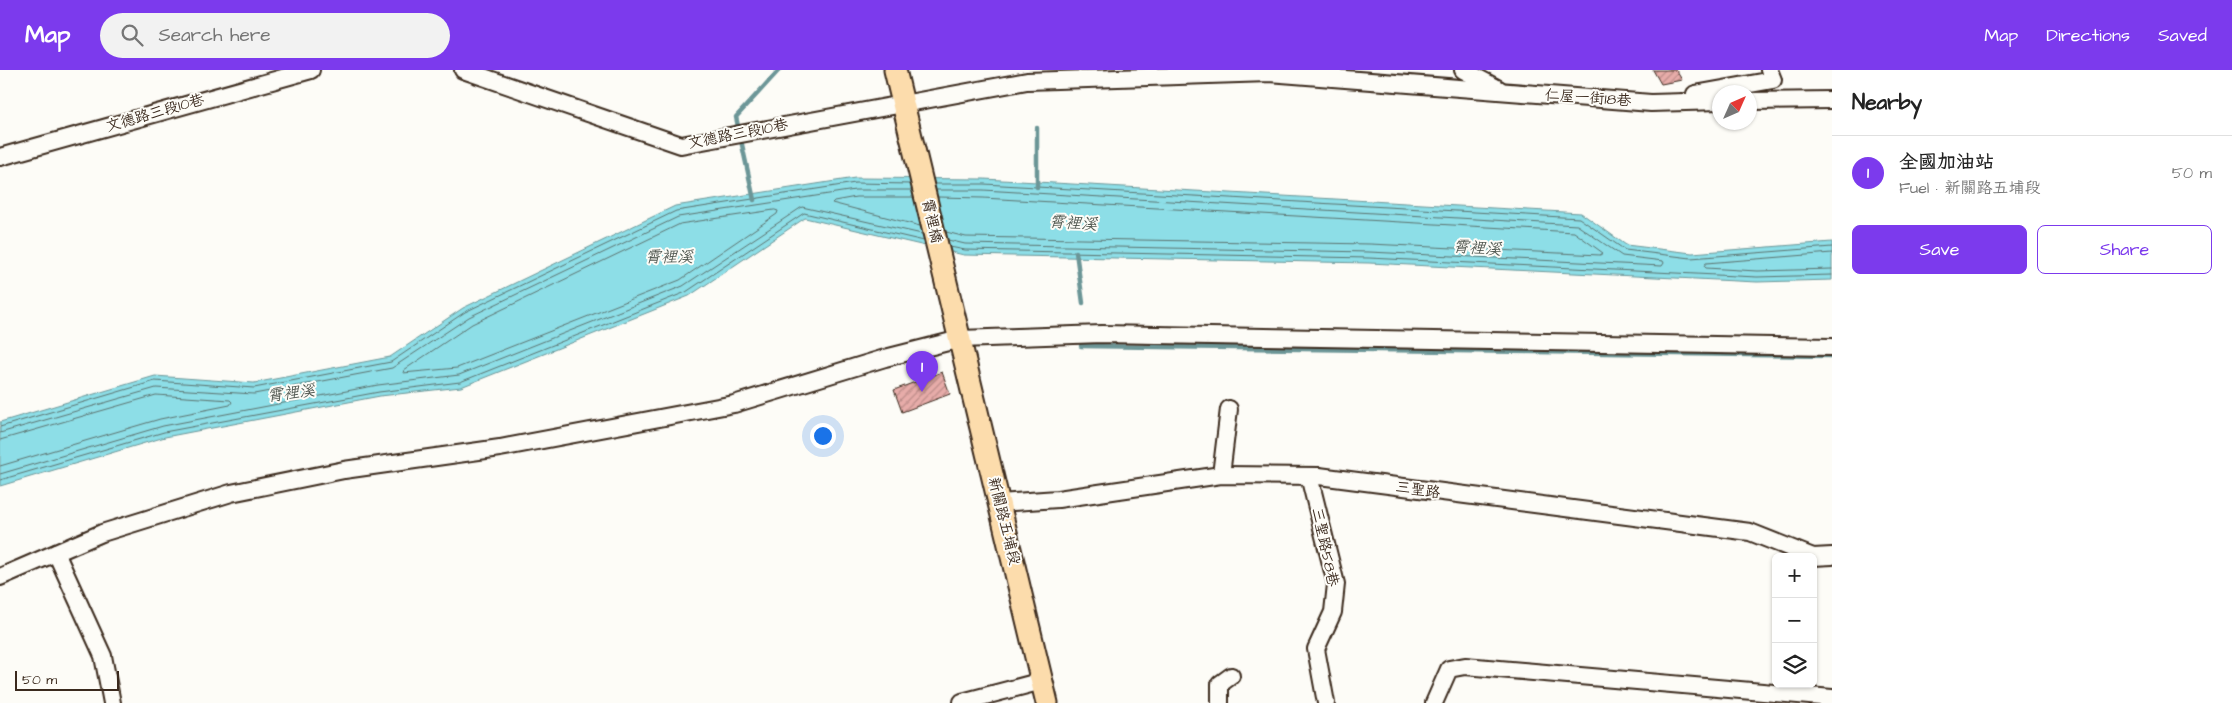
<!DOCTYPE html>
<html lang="en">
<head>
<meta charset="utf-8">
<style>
  :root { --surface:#fff; --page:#f2f2f2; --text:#222; --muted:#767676; --line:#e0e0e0; --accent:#7c3aed }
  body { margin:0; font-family:"Architects Daughter","LXGW WenKai TC",sans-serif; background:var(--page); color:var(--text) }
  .controls { position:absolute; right:15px; bottom:15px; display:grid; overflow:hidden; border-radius:8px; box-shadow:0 1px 4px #0004 }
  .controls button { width:45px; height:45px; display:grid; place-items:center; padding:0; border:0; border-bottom:1px solid var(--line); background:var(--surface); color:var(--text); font:25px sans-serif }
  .compass { position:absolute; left:1712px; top:15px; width:45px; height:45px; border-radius:50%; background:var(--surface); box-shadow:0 1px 4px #0004; rotate:45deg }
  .scale { position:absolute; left:15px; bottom:12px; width:104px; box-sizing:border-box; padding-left:5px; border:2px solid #3b2a1e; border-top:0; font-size:14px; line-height:18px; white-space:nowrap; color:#3b2a1e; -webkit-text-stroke:4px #fdfcf7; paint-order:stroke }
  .you { position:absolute; left:822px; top:365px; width:18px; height:18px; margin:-12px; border:4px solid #fff; border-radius:50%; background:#1a73e8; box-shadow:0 0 0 8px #1a73e833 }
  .badge { display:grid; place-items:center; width:32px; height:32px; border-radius:50%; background:var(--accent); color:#fff; font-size:16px; font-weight:700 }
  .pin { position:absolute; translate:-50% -41px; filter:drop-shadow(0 1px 2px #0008) }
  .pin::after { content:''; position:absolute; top:26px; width:18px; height:15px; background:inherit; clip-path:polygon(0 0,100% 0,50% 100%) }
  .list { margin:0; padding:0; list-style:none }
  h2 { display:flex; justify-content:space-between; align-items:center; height:65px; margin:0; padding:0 20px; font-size:21px }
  h2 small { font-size:16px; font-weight:400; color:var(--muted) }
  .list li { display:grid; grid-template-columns:32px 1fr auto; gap:15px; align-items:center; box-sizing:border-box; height:75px; padding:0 20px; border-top:1px solid var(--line) }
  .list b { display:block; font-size:19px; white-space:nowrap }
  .list p { margin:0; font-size:16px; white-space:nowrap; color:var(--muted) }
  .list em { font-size:16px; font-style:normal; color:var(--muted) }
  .actions { display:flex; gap:10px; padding:15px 20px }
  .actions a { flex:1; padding:11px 0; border:1px solid var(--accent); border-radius:8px; text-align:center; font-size:18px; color:var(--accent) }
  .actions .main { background:var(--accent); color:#fff }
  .icon { flex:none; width:28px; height:28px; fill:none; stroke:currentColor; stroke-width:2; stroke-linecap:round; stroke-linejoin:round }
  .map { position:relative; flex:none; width:1832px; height:633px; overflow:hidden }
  header { display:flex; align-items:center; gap:30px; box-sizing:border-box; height:70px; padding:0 25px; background:var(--accent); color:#fff }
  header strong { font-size:24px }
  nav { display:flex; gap:28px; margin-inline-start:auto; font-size:18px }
  .search { width:350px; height:45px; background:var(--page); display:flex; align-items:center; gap:12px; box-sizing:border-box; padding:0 18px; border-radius:28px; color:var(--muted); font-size:19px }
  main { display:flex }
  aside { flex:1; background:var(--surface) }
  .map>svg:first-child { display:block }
  .water { fill:#8ddee7; stroke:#6c9697 }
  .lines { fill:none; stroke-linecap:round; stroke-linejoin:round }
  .shore { stroke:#5c726e; stroke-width:1 }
  .stream { stroke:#6c9697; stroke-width:4.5 }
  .building { fill:url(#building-hatch); stroke:#3b2a1e }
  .minor-casing { stroke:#3b2a1e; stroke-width:20 }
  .major-casing { stroke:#3b2a1e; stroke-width:25 }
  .minor { stroke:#fdfcf7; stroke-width:16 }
  .major { stroke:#fcdcac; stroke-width:21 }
  .labels { text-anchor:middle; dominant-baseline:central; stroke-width:4; stroke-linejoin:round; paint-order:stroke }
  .street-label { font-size:15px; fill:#3b2a1e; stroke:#fdfcf7 }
  .water-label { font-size:16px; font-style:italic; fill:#505750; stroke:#fdfcf7 }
</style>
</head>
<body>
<header>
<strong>Map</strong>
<div class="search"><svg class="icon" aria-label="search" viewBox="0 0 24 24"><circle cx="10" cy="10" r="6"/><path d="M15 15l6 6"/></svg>Search here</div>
<nav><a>Map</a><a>Directions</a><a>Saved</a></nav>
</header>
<main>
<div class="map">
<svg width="1832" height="633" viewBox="0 0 1832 633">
  <defs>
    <pattern id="building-hatch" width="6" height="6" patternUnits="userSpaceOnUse" patternTransform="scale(1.25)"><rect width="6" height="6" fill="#e7aca9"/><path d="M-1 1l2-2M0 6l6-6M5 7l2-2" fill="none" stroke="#bc8c89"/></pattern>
  </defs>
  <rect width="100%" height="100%" fill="#fdfcf7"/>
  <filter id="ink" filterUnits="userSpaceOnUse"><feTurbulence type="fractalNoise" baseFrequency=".02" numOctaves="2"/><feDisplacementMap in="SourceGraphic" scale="10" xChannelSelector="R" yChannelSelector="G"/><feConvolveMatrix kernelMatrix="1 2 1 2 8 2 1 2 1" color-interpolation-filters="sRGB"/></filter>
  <g filter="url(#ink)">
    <polygon class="water" points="855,108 984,109 1581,143 1626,175 1692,183 1832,172 1832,210 1757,212 1369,193 964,185 805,148 689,226 461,317 380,326 165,367 0,416 0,352 7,350 155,306 254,313 390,287 463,238 675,136"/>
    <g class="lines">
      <g class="shore">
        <polyline points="935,114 984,114 1579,148 1625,180 1691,188 1832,177"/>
        <polyline points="936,120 983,120 1577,155 1622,186 1663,191 1664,193 1662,196 1369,182 965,174 948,170"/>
        <polyline points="913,127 856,127 834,131 832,133 920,156"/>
        <polyline points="938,127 983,128 1574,162 1603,183 1600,185 1370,174 966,167 946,162"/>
        <polygon points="775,140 778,141 777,144 680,210 457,298 403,303 404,300 472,254 680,154"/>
        <polyline points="950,177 965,180 1369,188 1757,207 1832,205"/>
        <polyline points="1832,183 1706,193 1704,196 1706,198 1757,201 1832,199"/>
        <polyline points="0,357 155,311 254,318 391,292 465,242 676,141 855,113 910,114"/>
        <polyline points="0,363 156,318 254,324 392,298 469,247 678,147 855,120 912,120"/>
        <polyline points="0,370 156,325 230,330 232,332 230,335 160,349 0,396"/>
        <polyline points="0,404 163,356 378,315 459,305 683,216 802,137 922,164"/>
        <polyline points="0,410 164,362 379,322 460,312 686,222 804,143 924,171"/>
      </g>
      <g class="stream">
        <polyline points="1037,117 1037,58"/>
        <polyline points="754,130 736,47 779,0"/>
        <polyline points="1076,182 1083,233"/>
        <polyline points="1081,276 1832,286"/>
      </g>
    </g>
    <g class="building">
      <polygon points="1653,0 1676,0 1682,10 1661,14"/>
      <polygon points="942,302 950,324 902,342 894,320"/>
    </g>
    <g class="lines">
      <g class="minor-casing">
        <g id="minor">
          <polyline points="463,0 681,75 1027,11 1269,3 1651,33 1720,31"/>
          <polyline points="1463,0 1499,19"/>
          <polyline points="1695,24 1773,10 1769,0"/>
          <polyline points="1750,31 1832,30"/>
          <polyline points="0,87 311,0"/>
          <polyline points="1221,405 1229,339"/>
          <polyline points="1309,406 1336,514 1333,542 1316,579 1326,633"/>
          <polyline points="999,433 1058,429 1221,405 1319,406 1750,462 1813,487 1832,486"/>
          <polyline points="56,483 103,586 112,633"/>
          <polyline points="0,507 102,463 231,423 344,400 500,378 734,334 885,288 960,269 1102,264 1832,277"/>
          <polyline points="962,632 1042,611"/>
          <polyline points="1220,633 1220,614 1231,606"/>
          <polyline points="1434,633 1449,599 1465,596 1832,628"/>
        </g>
      </g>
      <g class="major-casing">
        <polyline id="major" points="895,0 1047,633"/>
      </g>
      <use href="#minor" class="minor"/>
      <use href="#major" class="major"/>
    </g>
  </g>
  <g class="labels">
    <g class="street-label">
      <text transform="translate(1588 28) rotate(4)">仁屋一街18巷</text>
      <text transform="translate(155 43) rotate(-16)">文德路三段10巷</text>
      <text transform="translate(738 64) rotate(-11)">文德路三段10巷</text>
      <text transform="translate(932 151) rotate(77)">霄裡橋</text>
      <text transform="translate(1418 420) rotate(8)">三聖路</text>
      <text transform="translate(1004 451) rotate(76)">新關路五埔段</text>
      <text transform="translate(1325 477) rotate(78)">三聖路58巷</text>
    </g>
    <g class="water-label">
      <text transform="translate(1073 153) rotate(4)">霄裡溪</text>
      <text transform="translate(1477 178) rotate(4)">霄裡溪</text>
      <text x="669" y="187">霄裡溪</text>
      <text transform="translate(291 323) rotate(-7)">霄裡溪</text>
    </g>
  </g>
</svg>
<div class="controls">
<button>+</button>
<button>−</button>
<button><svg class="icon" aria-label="layers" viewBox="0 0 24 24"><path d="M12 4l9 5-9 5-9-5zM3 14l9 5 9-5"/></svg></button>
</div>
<svg class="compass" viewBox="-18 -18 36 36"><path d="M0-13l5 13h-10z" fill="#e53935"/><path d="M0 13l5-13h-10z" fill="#767676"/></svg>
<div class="scale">50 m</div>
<div class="you"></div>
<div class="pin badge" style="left:922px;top:322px">1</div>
</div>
<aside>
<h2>Nearby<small></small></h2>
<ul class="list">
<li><span class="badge">1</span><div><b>全國加油站</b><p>Fuel · 新關路五埔段</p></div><em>50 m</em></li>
</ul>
<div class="actions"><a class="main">Save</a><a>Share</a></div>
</aside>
</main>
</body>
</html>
